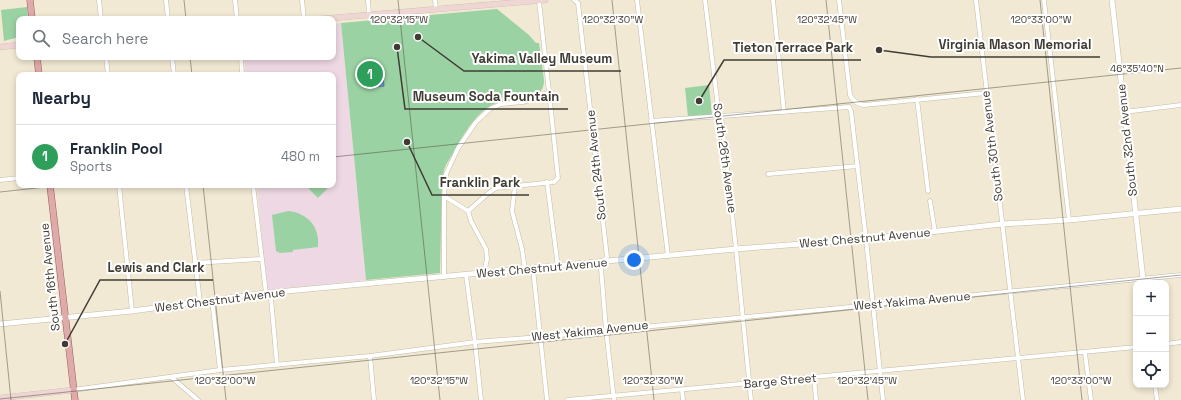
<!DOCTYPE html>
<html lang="en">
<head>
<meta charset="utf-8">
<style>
  :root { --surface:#fff; --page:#f2f2f3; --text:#1f2937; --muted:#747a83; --line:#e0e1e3; --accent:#7c3aed }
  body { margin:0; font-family:"Space Grotesk",sans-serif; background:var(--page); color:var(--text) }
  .controls { position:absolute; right:12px; bottom:12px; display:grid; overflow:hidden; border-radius:8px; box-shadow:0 2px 6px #0003 }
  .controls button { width:36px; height:36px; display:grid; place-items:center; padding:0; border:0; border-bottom:1px solid var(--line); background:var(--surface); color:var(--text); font:20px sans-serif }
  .you { position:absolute; left:634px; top:260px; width:14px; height:14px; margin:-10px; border:3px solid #fff; border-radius:50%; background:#1a73e8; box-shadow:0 0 0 6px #1a73e833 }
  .badge { display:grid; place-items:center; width:26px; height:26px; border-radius:50%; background:var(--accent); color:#fff; font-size:13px; font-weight:700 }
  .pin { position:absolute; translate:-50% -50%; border:2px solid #fff; box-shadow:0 1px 4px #0006 }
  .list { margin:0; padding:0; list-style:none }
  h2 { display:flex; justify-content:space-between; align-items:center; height:52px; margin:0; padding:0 16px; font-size:17px }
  h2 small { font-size:13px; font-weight:400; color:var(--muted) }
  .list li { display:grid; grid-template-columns:26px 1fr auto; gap:12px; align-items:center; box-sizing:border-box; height:64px; padding:0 16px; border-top:1px solid var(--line) }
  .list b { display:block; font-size:15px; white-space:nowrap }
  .list p { margin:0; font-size:13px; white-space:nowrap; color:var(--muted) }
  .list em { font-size:13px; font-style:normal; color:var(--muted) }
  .icon { flex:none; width:22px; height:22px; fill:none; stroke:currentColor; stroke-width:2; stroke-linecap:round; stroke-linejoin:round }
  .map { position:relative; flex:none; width:1181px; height:400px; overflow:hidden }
  .search { position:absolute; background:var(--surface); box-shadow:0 2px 6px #0003; left:16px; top:16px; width:320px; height:44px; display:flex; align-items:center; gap:10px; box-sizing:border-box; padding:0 14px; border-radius:8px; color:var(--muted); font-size:15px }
  .panel { position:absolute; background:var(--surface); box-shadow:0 2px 6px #0003; left:16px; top:72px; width:320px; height:116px; border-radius:8px }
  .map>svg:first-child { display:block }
  .education { fill:#eed8e4 }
  .green { fill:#9bd2a3 }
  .water { fill:#669cd9; stroke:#5b7fa8 }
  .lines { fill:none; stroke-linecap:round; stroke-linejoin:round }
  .minor-casing { stroke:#c3bba6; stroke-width:5 }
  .tertiary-casing { stroke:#c3bba6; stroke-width:6 }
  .secondary-casing { stroke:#c3bba6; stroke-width:6 }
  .primary-casing { stroke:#995f5c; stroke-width:7 }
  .minor { stroke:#fff; stroke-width:4 }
  .tertiary { stroke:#fff; stroke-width:5 }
  .secondary { stroke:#efd5d4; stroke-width:5.5 }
  .primary { stroke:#dfaaaa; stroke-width:6 }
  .ticks { fill:none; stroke:#403c34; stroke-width:1; stroke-opacity:0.45 }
  .labels { text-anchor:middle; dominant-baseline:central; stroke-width:4; stroke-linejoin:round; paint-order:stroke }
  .street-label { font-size:12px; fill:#403c34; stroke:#fff }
  .ticks-label { font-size:10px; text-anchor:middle; fill:#403c34; stroke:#fff; stroke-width:4; stroke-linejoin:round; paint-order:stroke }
  .leader { fill:none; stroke:#403c34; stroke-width:1.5 }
  .callout-dot { fill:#403c34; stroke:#fff; stroke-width:1.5 }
  .callout-label { font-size:13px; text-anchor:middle; font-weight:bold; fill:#403c34; stroke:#fff; stroke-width:4; stroke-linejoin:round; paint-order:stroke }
</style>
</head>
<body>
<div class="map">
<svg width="1181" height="400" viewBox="0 0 1181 400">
  <rect width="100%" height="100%" fill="#f1e9d3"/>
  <polygon class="education" points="341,23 366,280 267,290 257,185 333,185 333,75 246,75 244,57 333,57 333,24"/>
  <g class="green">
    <polygon points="27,7 28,19 19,19 19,37 4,41 1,10"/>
    <path d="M 497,9 L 529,35 L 536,43 L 539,43 L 544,80 C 544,105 512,97 496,103 C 472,113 459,144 446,165 L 444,170 L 442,182 L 440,273 L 366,280 L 341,23 Z"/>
    <polygon points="709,85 712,115 688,117 685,88"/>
    <polygon points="305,185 331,185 318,198"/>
    <path d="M 288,211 C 308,213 320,227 318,247 L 293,250 L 293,252 L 280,253 L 276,251 L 272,215 Z"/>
  </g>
  <polygon class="water" points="382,68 384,86 375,87 374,79 359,80 358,70"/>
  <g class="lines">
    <g class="minor-casing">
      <g id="minor">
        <polyline points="99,0 101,19"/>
        <polyline points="166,0 168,19"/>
        <polyline points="235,0 237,19"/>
        <polyline points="302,0 304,19"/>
        <polyline points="368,0 369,15"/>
        <polyline points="435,0 436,9"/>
        <polyline points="574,0 578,3 607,257 602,263 601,268 606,330 614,400"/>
        <polyline points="637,0 668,256"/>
        <polyline points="705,0 719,116 722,123 736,249 751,400"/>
        <polyline points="773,0 784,112"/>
        <path d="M 839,0 L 850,95 C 853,101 857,104 864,105 L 986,93"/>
        <polyline points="976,0 1023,400"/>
        <polyline points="1044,0 1069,220"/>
        <polyline points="106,57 108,75"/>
        <polyline points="172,57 174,75"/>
        <polyline points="241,57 242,75"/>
        <polyline points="917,99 928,191"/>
        <polyline points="1124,112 1181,105"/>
        <polyline points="651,121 849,107 851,111 866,239 883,400"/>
        <polyline points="768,174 858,166"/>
        <polyline points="0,180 19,178"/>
        <polyline points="547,182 558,267"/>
        <polyline points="119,185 132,311"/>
        <polyline points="186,185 200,302"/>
        <polyline points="253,185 266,293 271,298 277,365"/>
        <polyline points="515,186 512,211 522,249 525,270"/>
        <path d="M 444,196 L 468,211 C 478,203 486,194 496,188 L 554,182 L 558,178 L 549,92 L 539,1"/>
        <polyline points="930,201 935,232"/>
        <polyline points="468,211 471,221 486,249 487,259 484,273"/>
        <polyline points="195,263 261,259"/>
        <polyline points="533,269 547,400"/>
        <polyline points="466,275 475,342 481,400"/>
        <polyline points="444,277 444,196 446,174 458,148 476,122 490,109 501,104 523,102 537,98 549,92"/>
        <polyline points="212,300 220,370"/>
        <polyline points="1166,344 1181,342"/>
        <polyline points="1085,353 1091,400"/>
        <polyline points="370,356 374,400"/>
        <polyline points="171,377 198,400"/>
        <polyline points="814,377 816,400"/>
        <polyline points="1155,385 1157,400"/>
        <polyline points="73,390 220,370 370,356 475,342 540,337 1181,275"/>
        <polyline points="682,390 683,400"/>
        <polyline points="567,400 1136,347"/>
      </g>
    </g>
    <g class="tertiary-casing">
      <g id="tertiary">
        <polyline points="1112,0 1143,279"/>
        <polyline points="0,324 132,311 266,293 736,249 866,239 1002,224 1069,220 1181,209"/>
      </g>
    </g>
    <g class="secondary-casing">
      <g id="secondary">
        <polyline points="320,19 545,0"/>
        <polyline points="0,47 19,45"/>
        <polyline points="0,398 73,390"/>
      </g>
    </g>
    <g class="primary-casing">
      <g id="primary">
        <polyline points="30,0 32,19"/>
        <polyline points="37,57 39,75"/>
        <polyline points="50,185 75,400"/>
      </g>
    </g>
    <use href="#minor" class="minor"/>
    <use href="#tertiary" class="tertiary"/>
    <use href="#secondary" class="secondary"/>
    <use href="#primary" class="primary"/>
  </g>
  <path class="ticks" d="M 184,0 L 186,19M 398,0 L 440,400M 612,0 L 654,400M 826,0 L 868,400M 1040,0 L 1082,400M 190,57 L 192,75M 333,157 L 1181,68M 203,185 L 226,400M 0,192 L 64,185M 0,291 L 11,400M 0,399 L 1181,275"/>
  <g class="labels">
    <g class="street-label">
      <text transform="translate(1127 140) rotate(-96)">South 32nd Avenue</text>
      <text transform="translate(992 146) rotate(-97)">South 30th Avenue</text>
      <text transform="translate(725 158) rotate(82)">South 26th Avenue</text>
      <text transform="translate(596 165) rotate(-96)">South 24th Avenue</text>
      <text transform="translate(865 238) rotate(-5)">West Chestnut Avenue</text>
      <text transform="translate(542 268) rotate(-5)">West Chestnut Avenue</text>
      <text transform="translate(50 277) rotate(-96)">South 16th Avenue</text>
      <text transform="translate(220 300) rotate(-7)">West Chestnut Avenue</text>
      <text transform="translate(912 301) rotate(-5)">West Yakima Avenue</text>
      <text transform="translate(590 331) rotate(-6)">West Yakima Avenue</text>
      <text transform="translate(780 381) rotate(-5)">Barge Street</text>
    </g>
  </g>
  <g class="ticks-label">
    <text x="399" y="23">120°32'15"W</text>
    <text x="613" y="23">120°32'30"W</text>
    <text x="827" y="23">120°32'45"W</text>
    <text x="1041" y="23">120°33'00"W</text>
    <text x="1137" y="72">46°35'40"N</text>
    <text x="225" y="384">120°32'00"W</text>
    <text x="439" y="384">120°32'15"W</text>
    <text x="653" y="384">120°32'30"W</text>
    <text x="867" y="384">120°32'45"W</text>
    <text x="1081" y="384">120°33'00"W</text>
  </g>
  <path class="leader" d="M879 50L931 57H1100M699 101L724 60H861M418 37L464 71H621M397 47L405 109H568M407 142L432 195H529M65 344L100 280H213"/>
  <g class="callout-dot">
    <circle cx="879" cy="50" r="4"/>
    <circle cx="699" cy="101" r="4"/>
    <circle cx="418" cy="37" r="4"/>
    <circle cx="397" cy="47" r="4"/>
    <circle cx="407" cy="142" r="4"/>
    <circle cx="65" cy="344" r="4"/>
  </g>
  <g class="callout-label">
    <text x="1015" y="49">Virginia Mason Memorial</text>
    <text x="793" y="52">Tieton Terrace Park</text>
    <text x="542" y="63">Yakima Valley Museum</text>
    <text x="486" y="101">Museum Soda Fountain</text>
    <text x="480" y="187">Franklin Park</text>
    <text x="156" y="272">Lewis and Clark</text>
  </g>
</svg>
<div class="controls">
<button>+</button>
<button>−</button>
<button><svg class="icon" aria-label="locate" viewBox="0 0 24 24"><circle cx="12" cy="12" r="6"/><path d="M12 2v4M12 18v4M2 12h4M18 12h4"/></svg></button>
</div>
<div class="you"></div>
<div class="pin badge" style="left:370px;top:74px;background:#2e9e5b">1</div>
<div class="search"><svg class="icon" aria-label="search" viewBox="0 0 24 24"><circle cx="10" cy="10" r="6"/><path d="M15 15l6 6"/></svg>Search here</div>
<section class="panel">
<h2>Nearby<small></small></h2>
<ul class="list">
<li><span class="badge" style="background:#2e9e5b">1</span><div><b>Franklin Pool</b><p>Sports</p></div><em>480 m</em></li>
</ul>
</section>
</div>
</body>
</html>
